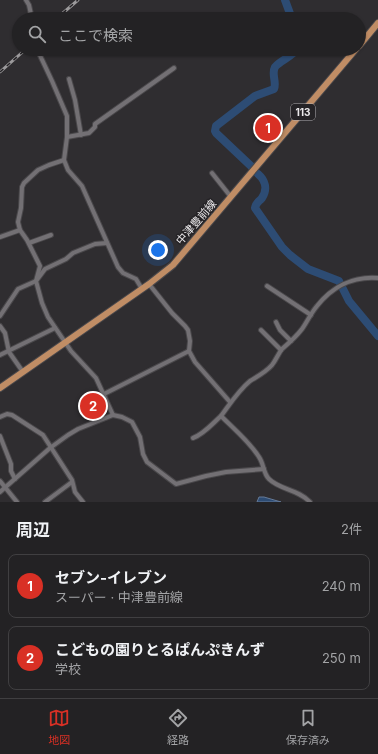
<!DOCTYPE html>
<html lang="ja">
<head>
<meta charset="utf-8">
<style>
  :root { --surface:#232224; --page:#2b2a2c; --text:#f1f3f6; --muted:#a3a4a6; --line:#403f41; --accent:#d93025 }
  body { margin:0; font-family:Inter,"Noto Sans JP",sans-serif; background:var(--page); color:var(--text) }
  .you { position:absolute; left:158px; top:250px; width:14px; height:14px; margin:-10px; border:3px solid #fff; border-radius:50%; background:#1a73e8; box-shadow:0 0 0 6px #1a73e833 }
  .badge { display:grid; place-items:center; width:26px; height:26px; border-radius:50%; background:var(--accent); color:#fff; font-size:13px; font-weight:700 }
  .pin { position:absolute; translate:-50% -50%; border:2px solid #fff; box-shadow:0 1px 4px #0006 }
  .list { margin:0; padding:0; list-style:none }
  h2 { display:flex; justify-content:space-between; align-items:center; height:52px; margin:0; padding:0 16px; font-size:17px }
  h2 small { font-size:13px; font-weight:400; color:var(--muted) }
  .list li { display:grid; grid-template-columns:26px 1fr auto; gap:12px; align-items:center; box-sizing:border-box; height:64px; margin:0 8px 8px; padding:0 8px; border:1px solid var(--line); border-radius:8px }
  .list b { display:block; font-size:15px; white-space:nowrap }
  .list p { margin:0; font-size:13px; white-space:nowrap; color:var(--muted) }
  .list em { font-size:13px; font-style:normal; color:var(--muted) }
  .icon { flex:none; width:22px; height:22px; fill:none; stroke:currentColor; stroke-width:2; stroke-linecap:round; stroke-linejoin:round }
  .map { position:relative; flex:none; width:378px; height:502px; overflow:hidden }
  .search { position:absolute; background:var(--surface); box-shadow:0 1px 3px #0004; left:12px; right:12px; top:12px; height:44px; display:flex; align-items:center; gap:10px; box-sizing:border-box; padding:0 14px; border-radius:22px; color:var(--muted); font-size:15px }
  .sheet { height:196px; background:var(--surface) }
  nav { display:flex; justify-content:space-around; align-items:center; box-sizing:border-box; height:56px; border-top:1px solid var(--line); background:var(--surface); font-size:11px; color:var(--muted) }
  nav a { display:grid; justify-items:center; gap:2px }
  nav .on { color:var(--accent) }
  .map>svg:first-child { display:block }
  .water { fill:#2d4c74; stroke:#667b98 }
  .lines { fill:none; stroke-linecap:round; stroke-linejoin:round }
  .river { stroke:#2d4c74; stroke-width:8 }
  .street-casing { stroke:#4a484b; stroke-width:6 }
  .primary-casing { stroke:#4a484b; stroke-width:8 }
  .street { stroke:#737074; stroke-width:4 }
  .primary { stroke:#c08d65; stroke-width:6 }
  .rail-casing { stroke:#9c9a9c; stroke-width:3 }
  .rail { stroke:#252326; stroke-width:1.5; stroke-dasharray:4.5; stroke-linecap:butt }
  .labels { text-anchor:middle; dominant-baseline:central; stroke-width:3; stroke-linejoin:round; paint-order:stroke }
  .shield { fill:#252326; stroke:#b0aeb1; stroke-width:1 }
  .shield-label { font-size:10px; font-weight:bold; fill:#eceaec }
  .street-label { font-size:11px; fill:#eceaec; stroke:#252326 }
</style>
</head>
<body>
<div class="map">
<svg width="378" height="502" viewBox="0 0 378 502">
  <rect width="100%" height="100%" fill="#2f2d30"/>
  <polygon class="water" points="259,497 264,497 281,502 257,502"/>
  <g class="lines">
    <g class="river">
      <polyline points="285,0 292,19"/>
      <path d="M 252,167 L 216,133 L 215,131 L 216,126 L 255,96 L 274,89 C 277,82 271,74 275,67 C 281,60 292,57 297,49"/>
      <path d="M 258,174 C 265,180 268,189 262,198 C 259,202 256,202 255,208 L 282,247 L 290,255 L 308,269 L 339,281 L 349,301 L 378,336"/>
    </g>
    <g class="street-casing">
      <g id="street">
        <polyline points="26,0 29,5 32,19"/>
        <polyline points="37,49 52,81 67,116 67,137 64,160 68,170 82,186 118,267 123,273 136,279 142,289"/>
        <polyline points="69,79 75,100 81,135"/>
        <polyline points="67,137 89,133 95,127 95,124 174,68"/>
        <polyline points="64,160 49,165 38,170 24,183 22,187 21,208 18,222 20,230 27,240 40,266 36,281 42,303 48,317 71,351 96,378 113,415"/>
        <polyline points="212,173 231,197"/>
        <polyline points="0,237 20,230"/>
        <polyline points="29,243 51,235"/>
        <polyline points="149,284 172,313 185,326 188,330 190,341 189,351 195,362 230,402"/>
        <polyline points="267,286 311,315"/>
        <polyline points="0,316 18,289 36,281 45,269 66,259 73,253 95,244 107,243"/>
        <polyline points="276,322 280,330 291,341"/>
        <polyline points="0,326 5,333 9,352 23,372"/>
        <polyline points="261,330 281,350"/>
        <polyline points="0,355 55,328"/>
        <polyline points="104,394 189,351"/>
        <polyline points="0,417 7,414 12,415 43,435 72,480 75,492 83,502"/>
        <polyline points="0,436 11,464 11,471 15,479"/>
        <path d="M 193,438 C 204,434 212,424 221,416"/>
        <polyline points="0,481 17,502"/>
        <polyline points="0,492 50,448 68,435 78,429 113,415 122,417 132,422 140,437 143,454 147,462 176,484 206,476 226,472 264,469"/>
        <polyline points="45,502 72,482"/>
        <path d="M 310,502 C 298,489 280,490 269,479 C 263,473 264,464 259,457 C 249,441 234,429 221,416 C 230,404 238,391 250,381 C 258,376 266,372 272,365 C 276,360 278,354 282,349 C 289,343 296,337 302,329 C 307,322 311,313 317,306 C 332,287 353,276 378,278"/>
      </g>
    </g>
    <g class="primary-casing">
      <g id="primary">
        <polyline points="359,46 378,23"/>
        <polyline points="0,388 149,284 173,265 356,49"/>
      </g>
    </g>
    <use href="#street" class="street"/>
    <use href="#primary" class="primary"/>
    <g class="rail-casing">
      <g id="rail">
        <polyline points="56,19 78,0"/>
        <polyline points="0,72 26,49"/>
      </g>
    </g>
    <use href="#rail" class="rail"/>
  </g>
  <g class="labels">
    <rect class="shield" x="291" y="104" width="24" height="16" rx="3"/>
    <g class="shield-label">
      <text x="303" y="112">113</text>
    </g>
    <g class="street-label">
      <text transform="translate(196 222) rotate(-49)">中津豊前線</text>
    </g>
  </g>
</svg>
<div class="you"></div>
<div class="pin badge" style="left:268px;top:128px">1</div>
<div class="pin badge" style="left:93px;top:406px">2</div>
<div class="search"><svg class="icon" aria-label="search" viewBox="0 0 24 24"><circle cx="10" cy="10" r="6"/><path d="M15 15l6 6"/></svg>ここで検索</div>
</div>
<section class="sheet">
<h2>周辺<small>2件</small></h2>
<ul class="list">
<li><span class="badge">1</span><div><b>セブン-イレブン</b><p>スーパー · 中津豊前線</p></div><em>240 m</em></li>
<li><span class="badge">2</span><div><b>こどもの園りとるぱんぷきんず</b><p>学校</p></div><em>250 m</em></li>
</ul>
</section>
<nav>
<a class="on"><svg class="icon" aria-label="map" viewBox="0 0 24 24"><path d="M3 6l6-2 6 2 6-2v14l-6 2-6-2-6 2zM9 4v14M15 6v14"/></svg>地図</a>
<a><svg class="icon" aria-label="directions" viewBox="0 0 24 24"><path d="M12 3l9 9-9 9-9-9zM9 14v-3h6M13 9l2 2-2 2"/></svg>経路</a>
<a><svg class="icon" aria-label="saved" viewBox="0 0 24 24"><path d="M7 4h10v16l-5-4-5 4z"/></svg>保存済み</a>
</nav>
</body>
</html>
